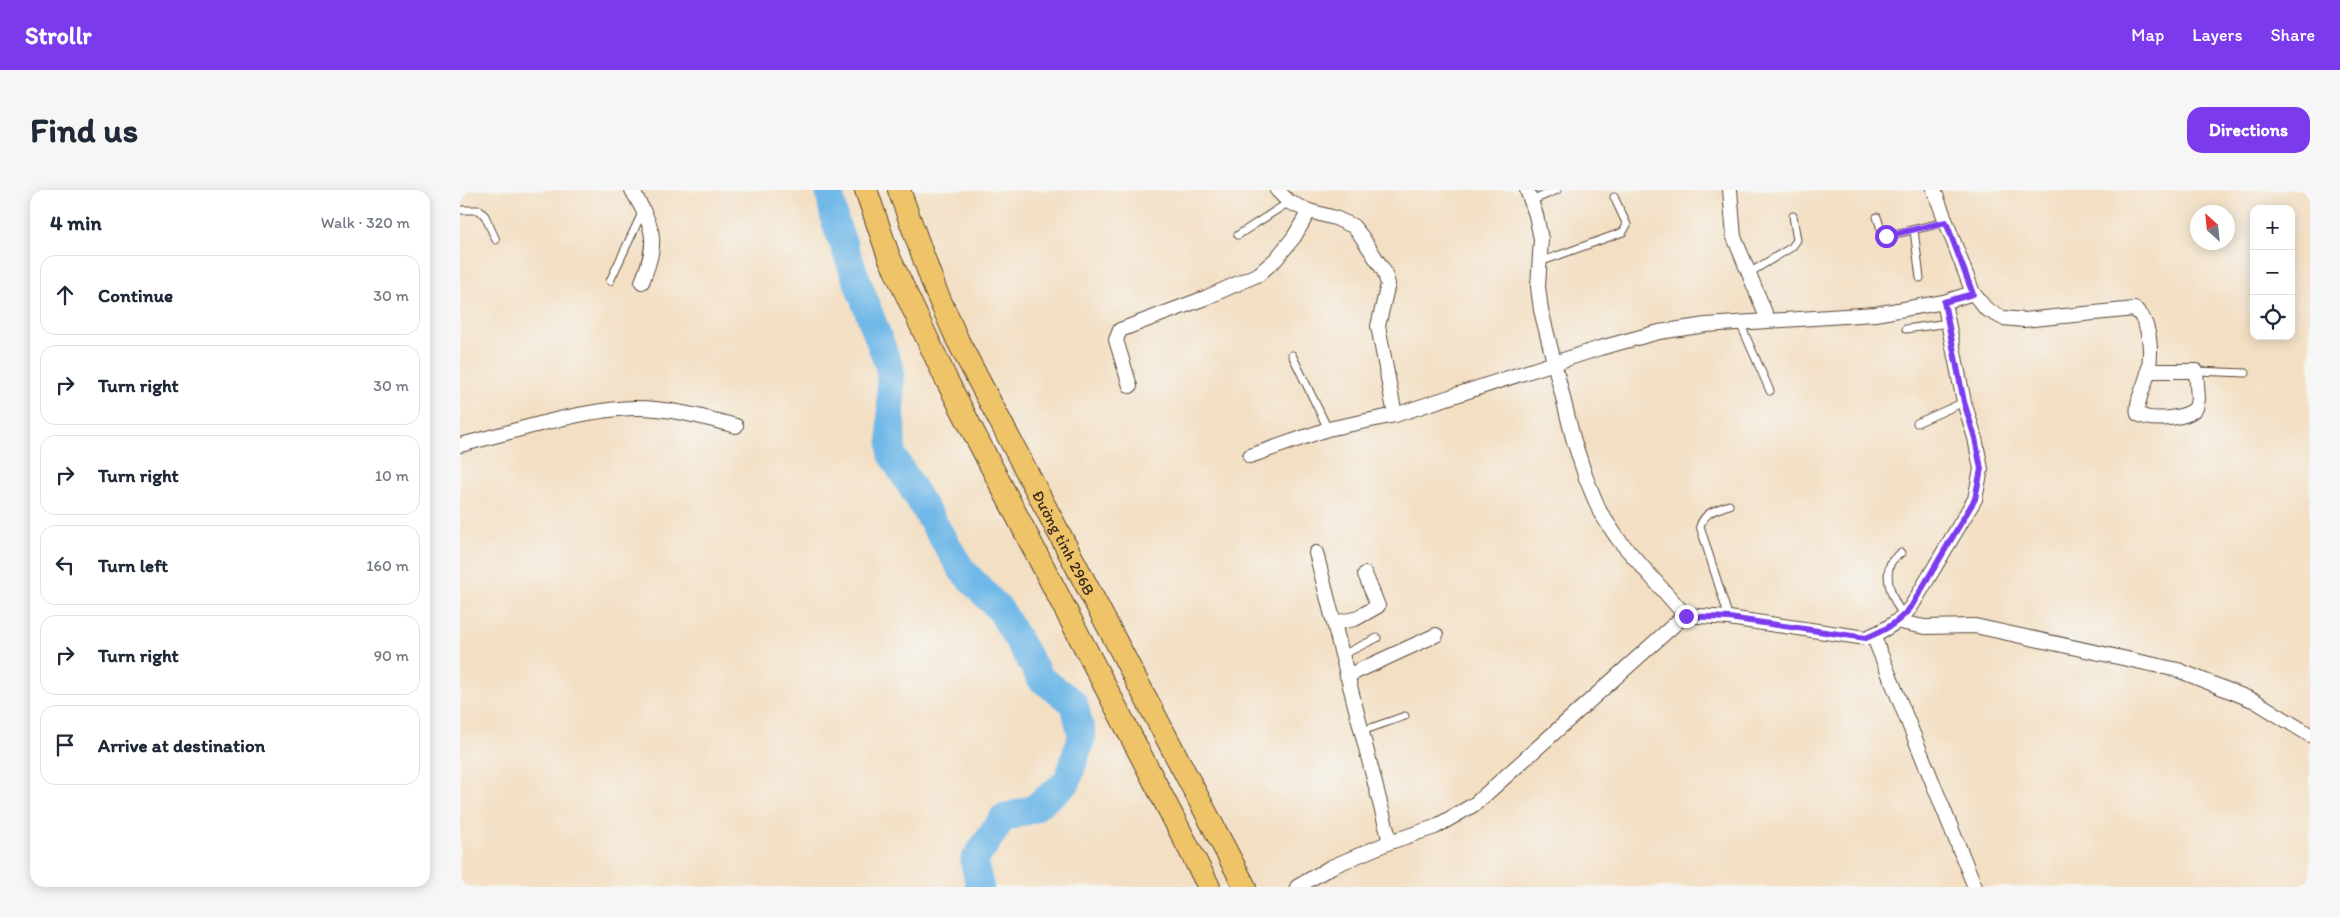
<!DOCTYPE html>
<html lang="en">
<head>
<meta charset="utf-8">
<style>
  :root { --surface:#fff; --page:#f6f6f7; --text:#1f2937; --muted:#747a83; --line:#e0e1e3; --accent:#7c3aed }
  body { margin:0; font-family:Itim,sans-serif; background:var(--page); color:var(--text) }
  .controls { position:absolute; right:15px; top:15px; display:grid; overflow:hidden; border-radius:10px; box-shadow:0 2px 12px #0003 }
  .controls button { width:45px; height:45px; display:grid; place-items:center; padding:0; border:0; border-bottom:1px solid var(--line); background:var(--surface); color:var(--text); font:25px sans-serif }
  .compass { position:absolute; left:1730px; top:15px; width:45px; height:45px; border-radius:50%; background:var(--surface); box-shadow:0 2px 12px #0003; rotate:333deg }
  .stop { position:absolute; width:15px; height:15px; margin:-11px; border:4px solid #7c3aed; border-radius:50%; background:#fff }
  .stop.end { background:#7c3aed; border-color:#fff; box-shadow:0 1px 5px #0008 }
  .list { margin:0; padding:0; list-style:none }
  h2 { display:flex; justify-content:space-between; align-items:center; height:65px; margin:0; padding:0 20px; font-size:21px }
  h2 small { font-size:16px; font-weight:400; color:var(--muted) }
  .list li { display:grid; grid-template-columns:32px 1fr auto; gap:15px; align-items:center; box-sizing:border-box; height:80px; margin:0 10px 10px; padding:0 10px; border:1px solid var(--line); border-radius:15px }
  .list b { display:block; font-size:19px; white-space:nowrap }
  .list em { font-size:16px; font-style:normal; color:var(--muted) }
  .icon { flex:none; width:28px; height:28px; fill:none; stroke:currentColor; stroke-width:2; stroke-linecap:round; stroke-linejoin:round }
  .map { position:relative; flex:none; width:1850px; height:697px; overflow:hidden; border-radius:15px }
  header { display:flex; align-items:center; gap:30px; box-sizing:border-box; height:70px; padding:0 25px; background:var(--accent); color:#fff }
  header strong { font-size:24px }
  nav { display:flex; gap:28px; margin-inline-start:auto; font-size:18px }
  .intro { display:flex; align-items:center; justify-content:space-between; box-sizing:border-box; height:120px; padding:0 30px }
  h1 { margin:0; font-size:35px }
  .button { padding:12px 22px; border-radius:15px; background:var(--accent); color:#fff; font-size:18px; font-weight:700 }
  main { display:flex; gap:30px; padding:0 30px }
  aside { flex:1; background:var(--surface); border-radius:15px; box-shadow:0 2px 12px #0003 }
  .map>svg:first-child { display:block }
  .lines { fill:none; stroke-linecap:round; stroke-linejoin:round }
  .river { stroke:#70b8e8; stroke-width:28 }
  .lane-casing { stroke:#574537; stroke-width:9 }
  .street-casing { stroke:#574537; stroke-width:16 }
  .primary-casing { stroke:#574537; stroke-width:24 }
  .lane { stroke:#fff; stroke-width:7 }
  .street { stroke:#fff; stroke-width:14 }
  .primary { stroke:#efc469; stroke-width:22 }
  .route { stroke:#7c3aed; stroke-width:6 }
  .labels { text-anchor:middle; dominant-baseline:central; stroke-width:5; stroke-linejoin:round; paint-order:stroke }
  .street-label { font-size:16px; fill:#3b2a1e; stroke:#f6f6f2 }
</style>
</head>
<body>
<header>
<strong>Strollr</strong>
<nav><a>Map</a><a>Layers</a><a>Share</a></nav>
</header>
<div class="intro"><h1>Find us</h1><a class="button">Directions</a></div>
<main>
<aside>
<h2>4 min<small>Walk · 320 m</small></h2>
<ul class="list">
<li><svg class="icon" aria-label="ahead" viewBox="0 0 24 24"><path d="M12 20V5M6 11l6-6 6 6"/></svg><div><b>Continue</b></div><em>30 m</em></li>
<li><svg class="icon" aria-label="right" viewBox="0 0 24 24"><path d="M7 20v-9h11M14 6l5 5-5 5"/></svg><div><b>Turn right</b></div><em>30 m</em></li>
<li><svg class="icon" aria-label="right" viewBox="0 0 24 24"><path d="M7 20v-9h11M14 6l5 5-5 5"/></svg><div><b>Turn right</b></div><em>10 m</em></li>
<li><svg class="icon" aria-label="left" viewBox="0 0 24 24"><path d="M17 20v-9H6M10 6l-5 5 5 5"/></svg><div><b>Turn left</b></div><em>160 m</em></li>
<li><svg class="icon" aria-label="right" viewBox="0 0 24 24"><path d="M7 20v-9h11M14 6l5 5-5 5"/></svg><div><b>Turn right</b></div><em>90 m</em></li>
<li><svg class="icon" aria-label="arrive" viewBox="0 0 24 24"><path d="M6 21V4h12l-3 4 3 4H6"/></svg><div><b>Arrive at destination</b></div></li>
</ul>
</aside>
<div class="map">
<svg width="1850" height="697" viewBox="0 0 1850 697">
  <rect width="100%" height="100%" fill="#f6f6f2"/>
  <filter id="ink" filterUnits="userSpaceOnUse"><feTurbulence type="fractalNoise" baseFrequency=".02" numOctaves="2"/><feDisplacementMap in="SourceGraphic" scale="10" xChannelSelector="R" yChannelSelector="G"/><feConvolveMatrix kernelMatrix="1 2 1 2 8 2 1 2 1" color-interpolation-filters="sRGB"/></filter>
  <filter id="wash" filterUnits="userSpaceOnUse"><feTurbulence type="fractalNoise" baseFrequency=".0096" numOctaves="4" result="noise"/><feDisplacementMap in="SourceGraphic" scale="20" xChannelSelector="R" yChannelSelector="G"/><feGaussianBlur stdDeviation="1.12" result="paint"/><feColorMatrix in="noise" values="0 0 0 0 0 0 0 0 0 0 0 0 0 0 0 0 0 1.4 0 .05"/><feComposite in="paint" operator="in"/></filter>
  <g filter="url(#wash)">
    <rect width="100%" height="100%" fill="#f3dfc3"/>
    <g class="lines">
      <polyline class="river" points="369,0 375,32 430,179 432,265 502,380 541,421 581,489 614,513 622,546 607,592 573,619 543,628 514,671 520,697"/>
    </g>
  </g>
  <g filter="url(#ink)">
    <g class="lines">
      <g class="lane-casing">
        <g id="lane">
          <polyline points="1071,11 1097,0"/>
          <polyline points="0,20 19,20 25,26 36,50"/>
          <polyline points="1417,27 1422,42 1426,46 1486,32"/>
          <polyline points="1454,40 1460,88"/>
          <polyline points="778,45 829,12"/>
          <polyline points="1080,72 1163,42 1167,35 1154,7"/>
          <polyline points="1289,83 1332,57 1337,50 1333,26"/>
          <polyline points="150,91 183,21"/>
          <polyline points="1280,133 1310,201"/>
          <polyline points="1446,139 1488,133"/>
          <polyline points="832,165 868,239"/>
          <polyline points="1736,181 1786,183"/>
          <polyline points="1457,233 1504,212"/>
          <path d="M 1269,315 C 1255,320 1245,322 1240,336 L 1269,428"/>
          <path d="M 1441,363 C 1437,366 1431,370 1430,375 C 1424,390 1434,414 1444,425"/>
          <polyline points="882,465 917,448"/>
          <polyline points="902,541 945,526"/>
        </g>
      </g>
      <g class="street-casing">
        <g id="street">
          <path d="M 172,0 C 194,39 199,49 182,92"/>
          <polyline points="817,0 829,12 849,21 875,28 893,36 902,47 924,81 928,94 918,136 935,225"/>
          <polyline points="1067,0 1076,25 1081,49 1078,97 1081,120 1113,248 1126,288 1140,322 1158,349 1225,425"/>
          <polyline points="1270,0 1274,47 1308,130"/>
          <path d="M 1474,0 L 1513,103 L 1526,119 L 1543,128 L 1564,130 L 1675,119 C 1691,132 1692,163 1688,182 C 1686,194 1675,212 1678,224 C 1691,232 1726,229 1736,218 L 1738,209 L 1736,181 L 1689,181"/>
          <polyline points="670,196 656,150 660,140 745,108 799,84 816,69 834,47 849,21"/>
          <path d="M 0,255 C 53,242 122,219 175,218 C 210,218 243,227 276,236"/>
          <polyline points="790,266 868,239 935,225 1140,158 1199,142 1246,135 1415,124 1484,112 1513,103"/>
          <path d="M 856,363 L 930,652 L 975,637 L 1015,614 L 1225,425 L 1269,428 L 1406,448 C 1425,440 1438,433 1451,417 L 1515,309 L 1521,279 L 1515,248 L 1504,212 L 1484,112"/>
          <polyline points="1439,432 1465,437 1515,436 1718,480 1795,511 1850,545"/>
          <polyline points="874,433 895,429 918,416 905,384"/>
          <polyline points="1413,445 1515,697"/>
          <polyline points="887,486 976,445"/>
          <polyline points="837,697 871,677 930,652"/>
        </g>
      </g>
      <g class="primary-casing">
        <g id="primary">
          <polyline points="406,0 429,67 486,189 749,697"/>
          <path id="s1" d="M 439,0 L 475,99 L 498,151 L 785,697"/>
        </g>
      </g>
      <use href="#lane" class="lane"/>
      <use href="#street" class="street"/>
      <use href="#primary" class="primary"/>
    </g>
  </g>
  <g class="lines" filter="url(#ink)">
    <path class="route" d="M 1226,426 L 1269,428 L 1406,448 C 1425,440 1438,433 1451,417 L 1515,309 L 1521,279 L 1515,248 L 1504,212 L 1484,112 L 1513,104 L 1486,32 L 1426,46"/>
  </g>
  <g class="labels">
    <g class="street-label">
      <text stroke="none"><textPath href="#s1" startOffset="390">Đường tỉnh 296B</textPath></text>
    </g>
  </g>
</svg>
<div class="controls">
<button>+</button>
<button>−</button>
<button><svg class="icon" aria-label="locate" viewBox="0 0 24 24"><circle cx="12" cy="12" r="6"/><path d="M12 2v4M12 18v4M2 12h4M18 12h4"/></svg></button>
</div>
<svg class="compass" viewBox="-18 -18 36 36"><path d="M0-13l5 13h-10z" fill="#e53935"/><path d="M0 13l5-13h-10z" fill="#747a83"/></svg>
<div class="stop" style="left:1426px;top:46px"></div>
<div class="stop end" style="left:1226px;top:426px"></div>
</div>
</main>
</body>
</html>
